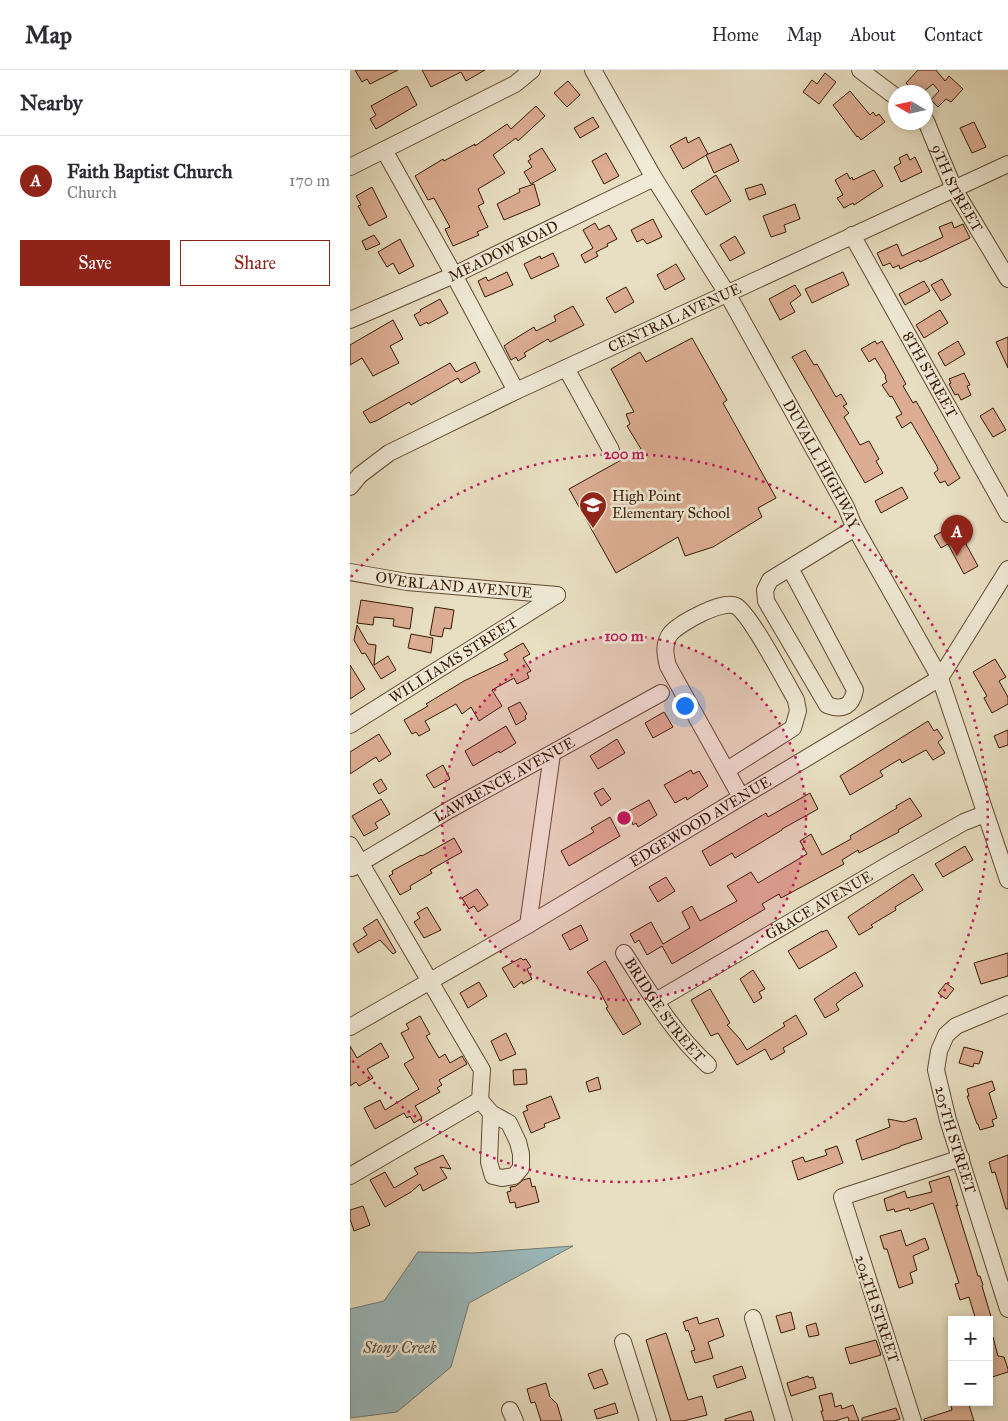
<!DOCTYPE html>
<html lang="en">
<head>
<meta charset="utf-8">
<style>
  :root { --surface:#fff; --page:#f2f2f3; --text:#2b2b33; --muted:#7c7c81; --line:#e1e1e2; --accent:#8f2418 }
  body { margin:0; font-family:"IM FELL Great Primer",serif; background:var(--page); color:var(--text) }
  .controls { position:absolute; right:15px; bottom:15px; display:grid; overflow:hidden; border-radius:0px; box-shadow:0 2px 8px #0003 }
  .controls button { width:45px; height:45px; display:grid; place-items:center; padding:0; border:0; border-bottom:1px solid var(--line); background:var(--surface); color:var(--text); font:25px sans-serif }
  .compass { position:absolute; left:538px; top:15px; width:45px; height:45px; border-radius:50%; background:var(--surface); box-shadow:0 2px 8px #0003; rotate:279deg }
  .you { position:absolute; left:334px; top:635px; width:18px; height:18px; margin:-12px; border:4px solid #fff; border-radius:50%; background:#1a73e8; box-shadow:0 0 0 8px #1a73e833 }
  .badge { display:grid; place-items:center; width:32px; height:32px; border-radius:50%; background:var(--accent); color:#fff; font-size:16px; font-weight:700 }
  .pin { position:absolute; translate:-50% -41px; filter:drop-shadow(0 1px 2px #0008) }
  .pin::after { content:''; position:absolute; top:26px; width:18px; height:15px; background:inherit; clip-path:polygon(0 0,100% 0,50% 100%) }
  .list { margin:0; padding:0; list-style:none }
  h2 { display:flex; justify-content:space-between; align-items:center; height:65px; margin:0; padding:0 20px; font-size:21px }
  h2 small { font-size:16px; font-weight:400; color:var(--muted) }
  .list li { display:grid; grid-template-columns:32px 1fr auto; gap:15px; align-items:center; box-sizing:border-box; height:90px; padding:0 20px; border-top:1px solid var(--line) }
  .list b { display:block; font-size:19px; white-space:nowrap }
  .list p { margin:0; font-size:16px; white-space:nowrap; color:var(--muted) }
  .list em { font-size:16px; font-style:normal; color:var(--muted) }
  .actions { display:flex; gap:10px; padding:15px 20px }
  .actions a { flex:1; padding:11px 0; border:1px solid var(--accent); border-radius:0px; text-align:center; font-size:18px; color:var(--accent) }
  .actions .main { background:var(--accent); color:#fff }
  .map { position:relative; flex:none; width:658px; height:1351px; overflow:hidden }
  header { display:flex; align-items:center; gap:30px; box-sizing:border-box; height:70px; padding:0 25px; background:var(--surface); border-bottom:1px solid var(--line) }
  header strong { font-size:24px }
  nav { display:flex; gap:28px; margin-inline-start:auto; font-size:18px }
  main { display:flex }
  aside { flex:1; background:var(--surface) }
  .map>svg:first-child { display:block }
  .water { fill:#9bbabd; stroke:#737a72 }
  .building { fill:#dcad93; stroke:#361902 }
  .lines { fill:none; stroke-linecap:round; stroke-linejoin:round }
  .minor-casing { stroke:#624a32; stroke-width:18 }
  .minor { stroke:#f0ead7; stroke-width:16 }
  .ring { fill:none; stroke:#c2185b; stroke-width:2.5; stroke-dasharray:2.5 5 }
  .labels { text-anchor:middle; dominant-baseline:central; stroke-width:5; stroke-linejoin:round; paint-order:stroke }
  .street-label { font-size:15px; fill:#361902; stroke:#f0ead7 }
  .poi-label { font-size:15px; fill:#361902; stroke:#f0ead7; text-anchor:start }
  .water-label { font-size:16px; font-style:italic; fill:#595143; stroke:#f0ead7 }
  .centre { fill:#c2185b; stroke:#f0ead7; stroke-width:2.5 }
  .ring-label { font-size:15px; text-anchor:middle; font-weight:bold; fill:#c2185b; stroke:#f0ead7; stroke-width:5; stroke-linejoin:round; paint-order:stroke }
</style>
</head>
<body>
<header>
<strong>Map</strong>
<nav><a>Home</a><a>Map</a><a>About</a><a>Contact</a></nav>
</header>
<main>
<aside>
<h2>Nearby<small></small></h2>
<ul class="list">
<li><span class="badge">A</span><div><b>Faith Baptist Church</b><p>Church</p></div><em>170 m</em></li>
</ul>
<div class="actions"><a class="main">Save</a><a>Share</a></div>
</aside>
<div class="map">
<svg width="658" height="1351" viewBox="0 0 658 1351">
  <rect width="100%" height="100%" fill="#e8dfc2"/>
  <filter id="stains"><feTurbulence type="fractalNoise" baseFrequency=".004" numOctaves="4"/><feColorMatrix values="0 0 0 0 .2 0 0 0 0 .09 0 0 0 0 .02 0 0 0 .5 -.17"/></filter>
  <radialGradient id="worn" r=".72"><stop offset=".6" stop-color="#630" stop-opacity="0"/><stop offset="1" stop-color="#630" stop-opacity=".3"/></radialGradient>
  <polygon class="water" points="223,1176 119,1233 101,1297 47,1342 0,1348 0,1239 34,1231 68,1182 124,1183"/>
  <g class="building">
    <polygon points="5,0 48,0 20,14 17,9 12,12"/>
    <polygon points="72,0 135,0 116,11 111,2 81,17"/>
    <polygon points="568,0 586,0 595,11 599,6 613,19 601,32 596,29 588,37 581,30 589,21 583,14 573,22 569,18 564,22 556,13"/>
    <polygon points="475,3 486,12 469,34 453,22 462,10 467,14"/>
    <polygon points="218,11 230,25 217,37 204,23"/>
    <polygon points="57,16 67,35 26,59 20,49 26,45 21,36"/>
    <polygon points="500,21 520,45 523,42 526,46 529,44 535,52 511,70 508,66 507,67 483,35"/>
    <polygon points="186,36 195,46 168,71 166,68 143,85 155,103 128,119 134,133 128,136 138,157 127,162 129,165 103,176 95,159 100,157 84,128 78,130 65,106 93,89 94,91 125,74 125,76 157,54 161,59"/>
    <polygon points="243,47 249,57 230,68 224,58"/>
    <polygon points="624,52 636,77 622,83 610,58"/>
    <polygon points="336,67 338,73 349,67 358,84 333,99 320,76"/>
    <polygon points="381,74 389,91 364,103 356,85"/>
    <polygon points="192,78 206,100 181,114 174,102 182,97 178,91 181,89 179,86"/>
    <polygon points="256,83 269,106 254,114 242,91"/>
    <polygon points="557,84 560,90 565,87 572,102 551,112 544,97 551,93 549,88"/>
    <polygon points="524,100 533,116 504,135 503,133 494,138 487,128 493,125 485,110 497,103 500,109 502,107 503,110"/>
    <polygon points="366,105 381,131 356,145 341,121"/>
    <polygon points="184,114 190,135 154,150 147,134 170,122 169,119"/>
    <polygon points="412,114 416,124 399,130 395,119"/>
    <polygon points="22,117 37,147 19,156 8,136 11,135 6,126"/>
    <polygon points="445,134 450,149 434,155 436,162 421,167 413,146"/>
    <polygon points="303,149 312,167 297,174 293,169 287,172 281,160"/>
    <polygon points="602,152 604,158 613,154 620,168 570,192 569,190 550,199 549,195 543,198 540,193 533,196 527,183 547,174 552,186 593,167 589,157"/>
    <polygon points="245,153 249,160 259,155 267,169 257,174 258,176 246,182 248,186 235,193 231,185 243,178 233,160"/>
    <polygon points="24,165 30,174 16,180 12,171"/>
    <polygon points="385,166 395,183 380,191 370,175"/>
    <polygon points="50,169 64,196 49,204 43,193 37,197 28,182"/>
    <polygon points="203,183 209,196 181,209 174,194 190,186 191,189"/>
    <polygon points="326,194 335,209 315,220 307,205"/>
    <polygon points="157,202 163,215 135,227 128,211 136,207 138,211"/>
    <polygon points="493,202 499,215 462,233 455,219"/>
    <polygon points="592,209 601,225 591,231 581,215"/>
    <polygon points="574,211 580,221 555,235 549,224"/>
    <polygon points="445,215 451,225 440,233 445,242 430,250 419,229"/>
    <polygon points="276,217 284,232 265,243 256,228"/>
    <polygon points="90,229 98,243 78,254 77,252 70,256 64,245 71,241 70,240"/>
    <polygon points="223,236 234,255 200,272 198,269 174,283 176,286 168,291 166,287 161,290 154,276 158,273 184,257 186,261 206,251 204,246"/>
    <polygon points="590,240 598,253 574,268 566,255"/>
    <polygon points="43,250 53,269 40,276 49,293 23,306 12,288 0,295 0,275"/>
    <polygon points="658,267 658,298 646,272"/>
    <polygon points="342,268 377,330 373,333 426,428 408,438 412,447 363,477 335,486 328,467 266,503 219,419 291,379 277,356 280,354 276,344 284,342 261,299 290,282 296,292"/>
    <polygon points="525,271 527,274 532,271 556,314 553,316 563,333 566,331 610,408 598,416 595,411 590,413 584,403 588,400 587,396 561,352 552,358 546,347 552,344 542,326 540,327 532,315 537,312 535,307 536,306 525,288 519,292 511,279"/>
    <polygon points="608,271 615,284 595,296 588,283"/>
    <polygon points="455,280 464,295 467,294 486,327 491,324 497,334 493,336 499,343 494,347 510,375 519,371 529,389 526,391 533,403 515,413 442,287"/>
    <polygon points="125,292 130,302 111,313 108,308 61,335 59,332 26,351 20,353 13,342 100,293 106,302"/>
    <polygon points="614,303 620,315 617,316 621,325 611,330 608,324 605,325 599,314 601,313 599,309"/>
    <polygon points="643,338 656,360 643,367 630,346"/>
    <polygon points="552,417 558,428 531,443 525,431"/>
    <polygon points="613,450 620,463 612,467 628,496 614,504 598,474 591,478 584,466"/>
    <polygon points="11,530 63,538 60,559 43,556 44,549 24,547 23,555 7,553"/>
    <polygon points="85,537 104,540 101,559 94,558 92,567 80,565"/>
    <polygon points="7,555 18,574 26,575 24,595 38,586 46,600 31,609 15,583 12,584 4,570"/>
    <polygon points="61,564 83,568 81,583 58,578"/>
    <polygon points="173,573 180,584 173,588 181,601 177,603 179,608 167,614 164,608 142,620 152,636 129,651 121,637 112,644 106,634 75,651 80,660 69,666 66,662 62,664 54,650 78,636 76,634 114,611 158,590 154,584"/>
    <polygon points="645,589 656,607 649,611 658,627 658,634 642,643 634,628 637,626 623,602"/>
    <polygon points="0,595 15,619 0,629"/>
    <polygon points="170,632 177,644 175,646 176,649 166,655 158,638"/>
    <polygon points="314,642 323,657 303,668 295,653"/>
    <polygon points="578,651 584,661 587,659 593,668 588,672 595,683 583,690 576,680 552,693 550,689 530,701 533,706 500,725 490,706"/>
    <polygon points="156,656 166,673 150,683 149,681 123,696 115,681"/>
    <polygon points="658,660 658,675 649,678 644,666"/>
    <polygon points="29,664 41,684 29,692 26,687 0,704 0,682"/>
    <polygon points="267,669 275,683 248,699 240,686"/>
    <polygon points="93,695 100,709 84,718 76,705"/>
    <polygon points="341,700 343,704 349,701 358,716 337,730 336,727 325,733 314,715"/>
    <polygon points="31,709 37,719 29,724 23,714"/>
    <polygon points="253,718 261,729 251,736 244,723"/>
    <polygon points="460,723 468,739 432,759 432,760 385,788 382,783 360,796 352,781 416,743 418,747"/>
    <polygon points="560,728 572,746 548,760 549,762 509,783 508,780 492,790 494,794 431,828 429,824 412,834 415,839 322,894 312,876 297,885 289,870 285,873 280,864 301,852 313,874 340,858 332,842 342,836 350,851 387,831 377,816 401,802 408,813 457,784 450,771 461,764 472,785 501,769 500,766 547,738 546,736"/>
    <polygon points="31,729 40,744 25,753 28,758 14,766 2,746"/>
    <polygon points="299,730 307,745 288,757 286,753 283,755 279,741"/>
    <polygon points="260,747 270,766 219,796 211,781 244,762 241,758"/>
    <polygon points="104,768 112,782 80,800 82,803 60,816 61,819 50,825 39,806 43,804 42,801 71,785 72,786"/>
    <polygon points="615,776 623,790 593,807 585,794"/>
    <polygon points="563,804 573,820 545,837 546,840 521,855 523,857 509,865 498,847"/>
    <polygon points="316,807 325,821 308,832 299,817"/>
    <polygon points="127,819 138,835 128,842 124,836 119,839 112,828"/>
    <polygon points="77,837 91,860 74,868 64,852 70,848 67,843"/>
    <polygon points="27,849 46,882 43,884 30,870 8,883 3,874 17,865 13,858"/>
    <polygon points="231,855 238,870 220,880 212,865"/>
    <polygon points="477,860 487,877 449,899 438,881 472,861 472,862"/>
    <polygon points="658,883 658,906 631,914 624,893"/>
    <polygon points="171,888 173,890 176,889 181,897 177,899 182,909 173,914 172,911 164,918 152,898"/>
    <polygon points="255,891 291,954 273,965 256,938 258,937 247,916 237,902"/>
    <polygon points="403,900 415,919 409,922 412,928 404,933 390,909"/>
    <polygon points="505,902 513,916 495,927 486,934 489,940 475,948 464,929"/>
    <polygon points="129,912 137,926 118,938 110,923"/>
    <polygon points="596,913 604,919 596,929 588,923"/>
    <polygon points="360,919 380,953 377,955 390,969 397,980 435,956 433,953 446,945 457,964 433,978 435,982 421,990 415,979 387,995 368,963 361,966 341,930"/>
    <polygon points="70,946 80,964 76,966 89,988 95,984 100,993 112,986 117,994 89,1010 92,1015 87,1018 90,1022 65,1036 72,1048 64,1053 60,1046 57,1048 54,1043 25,1059 14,1038 30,1030 35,1040 69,1019 54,994 64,988 51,963 59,959 56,954"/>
    <polygon points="156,963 166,984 150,991 141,971"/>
    <polygon points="31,973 39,987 17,999 23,1008 9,1016 6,1012 0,1016 0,976 7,988"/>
    <polygon points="614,977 633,982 629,994 624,993 623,997 609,993"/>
    <polygon points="176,999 177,1014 164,1015 163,1000"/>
    <polygon points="248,1007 251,1019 239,1022 236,1012"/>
    <polygon points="642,1011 645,1020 639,1023 647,1048 642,1050 644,1056 630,1060 628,1054 627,1054 617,1026 619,1026 617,1019"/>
    <polygon points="201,1026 210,1048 194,1054 195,1057 181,1063 173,1042 178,1040 176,1036"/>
    <polygon points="566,1048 572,1069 550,1076 550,1077 512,1090 506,1070 540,1057 538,1049 554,1052"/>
    <polygon points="487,1076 493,1093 448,1110 442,1091 453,1087 455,1092 477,1085 475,1080"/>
    <polygon points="93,1085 101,1099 90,1097 97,1108 73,1121 70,1114 61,1122 35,1137 20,1110 35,1102 44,1118 68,1104 64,1098"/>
    <polygon points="658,1085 658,1139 656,1139 645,1102 642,1103 639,1092"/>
    <polygon points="599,1106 608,1136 606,1135 628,1206 630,1206 633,1215 632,1216 642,1250 626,1250 619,1227 610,1230 605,1214 609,1213 583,1133 560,1141 559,1138 545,1142 544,1139 537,1141 534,1129 555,1121 557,1128 582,1122 579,1112"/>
    <polygon points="180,1108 182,1117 185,1116 189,1132 166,1138 165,1132 160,1133 157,1122 161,1121 160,1117 166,1116 173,1110"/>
    <polygon points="13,1136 20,1155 4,1161 0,1149 0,1140"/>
    <polygon points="551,1160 556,1176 575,1168 579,1179 563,1186 567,1200 560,1203 563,1213 549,1218 537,1179 534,1179 530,1166"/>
    <polygon points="441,1242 445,1259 431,1263 426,1246"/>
    <polygon points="347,1247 349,1254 368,1248 374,1266 358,1272 363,1288 345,1293 341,1281 345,1280 338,1260 336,1261 333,1252"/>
    <polygon points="466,1253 469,1265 459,1267 456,1256"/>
    <polygon points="316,1263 338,1330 352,1326 357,1345 333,1351 321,1351 296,1270"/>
    <polygon points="639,1267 643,1267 648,1286 654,1287 658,1299 658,1302 639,1308"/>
    <polygon points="526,1270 531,1285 500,1294 495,1278"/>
    <polygon points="392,1296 396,1308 367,1318 363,1306"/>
    <polygon points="252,1299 258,1314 244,1319 238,1304"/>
    <polygon points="458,1306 459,1308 463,1307 466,1318 441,1326 437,1313"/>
    <polygon points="196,1313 200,1327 207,1334 212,1351 191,1351 185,1332 181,1333 177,1319"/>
    <polygon points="482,1323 485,1337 491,1335 492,1339 503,1335 509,1351 499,1351 498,1347 485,1351 474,1351 471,1341 473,1341 469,1326"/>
    <polygon points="600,1332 618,1332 624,1351 574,1351 574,1349 602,1340"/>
    <polygon points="265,1333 268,1343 247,1349 244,1340"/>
    <polygon points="546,1338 550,1349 542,1351 512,1351 512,1348"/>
    <polygon points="401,1341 404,1351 375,1351 375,1349"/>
  </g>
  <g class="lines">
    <g class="minor-casing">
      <g id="minor">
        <path id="s1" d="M 243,0 L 304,108 L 378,225 L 496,437 L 503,454 L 590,608 L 658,810"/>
        <polyline points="510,0 546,27"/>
        <path id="s2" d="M 576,51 L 604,119 L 658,209"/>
        <polyline points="34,80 104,205 166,321"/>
        <polyline points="0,97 165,14 182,0"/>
        <path id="s3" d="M 502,165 L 658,444"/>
        <path id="s4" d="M 0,250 L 104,205 L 304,108"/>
        <polyline points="216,298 261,380"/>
        <path id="s5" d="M 0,417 L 10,405 L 39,383 L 166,321 L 658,94"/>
        <path d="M 440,498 L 505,620 C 502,636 493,641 477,635 L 416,531 L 415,520 L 420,510 L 505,458"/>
        <path id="s6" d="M 0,502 L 57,512 L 207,525"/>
        <path id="s7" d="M 0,655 L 207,525"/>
        <path d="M 377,700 L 443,658 L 448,641 L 446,630 C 435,611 401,545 386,536 C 373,529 330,553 321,563 C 313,573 315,585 318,596 L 391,727"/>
        <polyline points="0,775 132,1000 130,1030 0,1106"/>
        <path id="s8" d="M 2,798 L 99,740 L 311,623"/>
        <polyline points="178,855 202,684"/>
        <path id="s9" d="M 274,883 C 300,923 323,963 358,995"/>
        <path id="s10" d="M 306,931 L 543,792 L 614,752 L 635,744"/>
        <path id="s11" d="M 658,934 L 606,956 L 596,965 L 589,981 L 586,1000 L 598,1050 L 658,1239"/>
        <path id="s12" d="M 0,957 L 178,855 L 590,608 L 658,499"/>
        <polyline points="130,1030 141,1043 139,1092 143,1106 152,1108 164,1106 171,1098 171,1084 168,1072 159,1053 141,1043"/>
        <polyline points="403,1248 434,1351"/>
        <polyline points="273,1272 298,1351"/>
        <polyline points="160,1340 165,1351"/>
        <polyline points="563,1351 492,1127 611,1088"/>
      </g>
    </g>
    <use href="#minor" class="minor"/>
  </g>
  <circle cx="274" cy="748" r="182" fill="#c2185b" fill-opacity=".12"/>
  <g class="ring">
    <circle cx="274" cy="748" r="182"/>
    <path d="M1 507A364 364 0 1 1 1 989"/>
  </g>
  <defs>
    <g id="school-pin" transform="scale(1.4375)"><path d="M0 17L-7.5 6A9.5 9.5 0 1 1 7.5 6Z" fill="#8f2418" stroke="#f0ead7"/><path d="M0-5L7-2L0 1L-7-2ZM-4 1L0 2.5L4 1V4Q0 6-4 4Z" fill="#fff"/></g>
  </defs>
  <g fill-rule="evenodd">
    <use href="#school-pin" x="243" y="435"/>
  </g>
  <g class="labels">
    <g class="street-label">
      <text stroke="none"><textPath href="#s2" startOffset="74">9TH STREET</textPath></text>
      <text stroke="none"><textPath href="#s4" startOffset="168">MEADOW ROAD</textPath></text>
      <text stroke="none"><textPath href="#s5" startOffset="368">CENTRAL AVENUE</textPath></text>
      <text stroke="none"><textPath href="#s3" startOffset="160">8TH STREET</textPath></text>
      <text stroke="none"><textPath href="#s1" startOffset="456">DUVALL HIGHWAY</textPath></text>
      <text stroke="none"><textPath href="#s6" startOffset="105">OVERLAND AVENUE</textPath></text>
      <text stroke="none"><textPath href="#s7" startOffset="122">WILLIAMS STREET</textPath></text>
      <text stroke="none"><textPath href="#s8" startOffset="176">LAWRENCE AVENUE</textPath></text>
      <text stroke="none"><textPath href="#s12" startOffset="406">EDGEWOOD AVENUE</textPath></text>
      <text stroke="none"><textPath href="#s10" startOffset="189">GRACE AVENUE</textPath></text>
      <text stroke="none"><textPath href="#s9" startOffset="70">BRIDGE STREET</textPath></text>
      <text stroke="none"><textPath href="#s11" startOffset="179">205TH STREET</textPath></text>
      <text transform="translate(527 1239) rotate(72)">204TH STREET</text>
    </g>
    <g class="poi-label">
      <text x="262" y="426">High Point<tspan x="262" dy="17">Elementary School</tspan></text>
    </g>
    <g class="water-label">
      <text x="50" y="1277">Stony Creek</text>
    </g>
  </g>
  <circle cx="274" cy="748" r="8" class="centre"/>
  <g class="ring-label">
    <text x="274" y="389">200 m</text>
    <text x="274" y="571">100 m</text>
  </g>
  <rect width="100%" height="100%" filter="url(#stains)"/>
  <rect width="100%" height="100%" fill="url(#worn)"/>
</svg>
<div class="controls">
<button>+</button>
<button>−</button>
</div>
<svg class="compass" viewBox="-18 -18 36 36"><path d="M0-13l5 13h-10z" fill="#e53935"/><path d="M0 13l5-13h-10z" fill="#7c7c81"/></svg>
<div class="you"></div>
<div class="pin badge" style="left:607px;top:486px">A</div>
</div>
</main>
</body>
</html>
